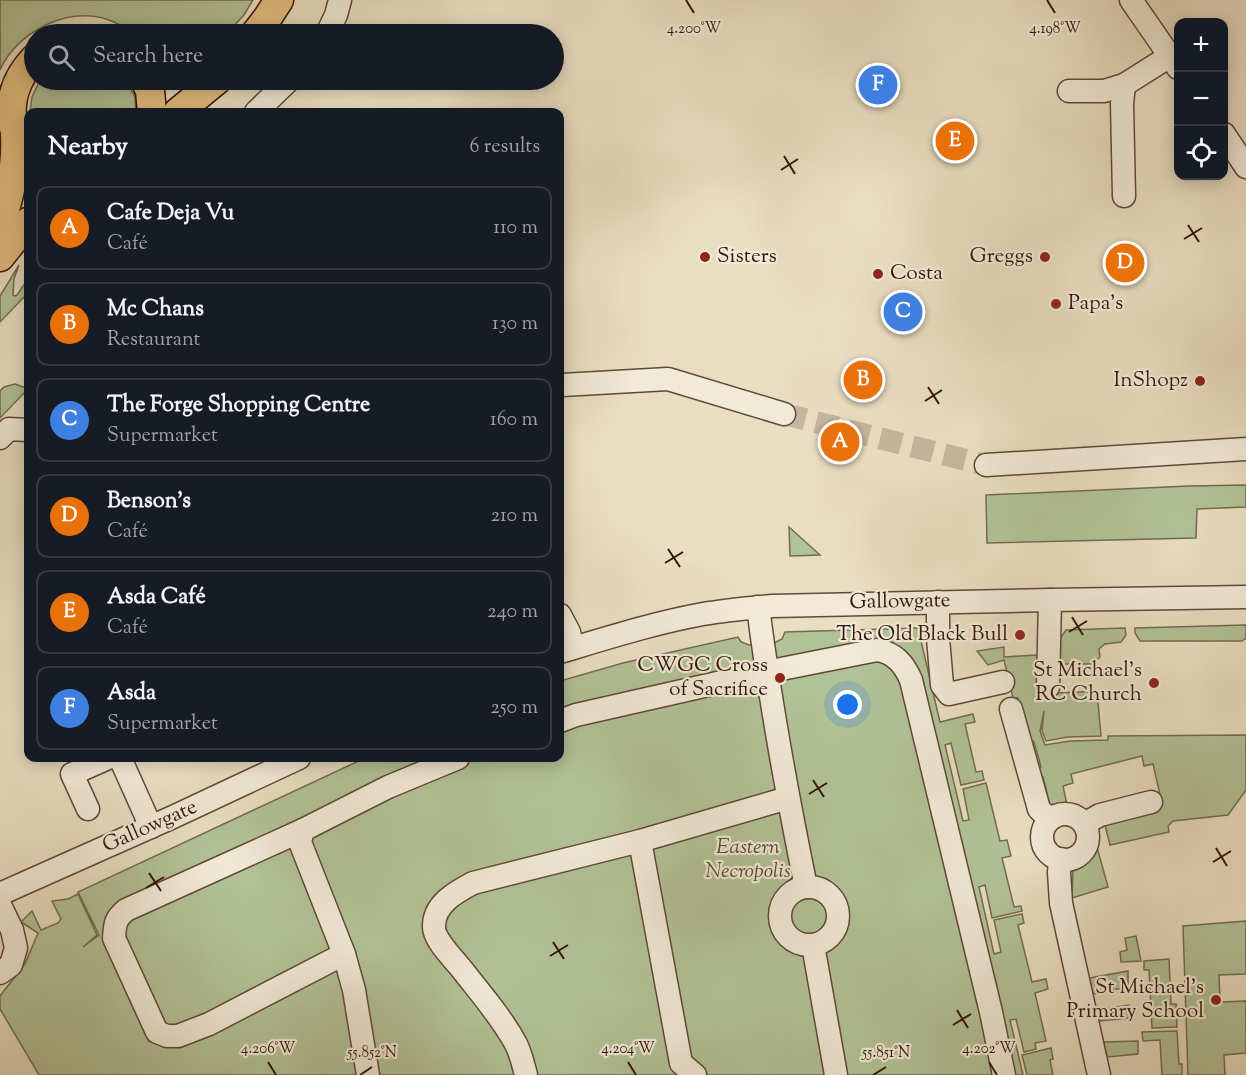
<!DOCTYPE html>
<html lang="en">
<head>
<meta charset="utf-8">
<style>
  :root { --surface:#171b24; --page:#242831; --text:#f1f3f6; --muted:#9ea1a6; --line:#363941; --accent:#c59692 }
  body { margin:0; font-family:"Sorts Mill Goudy",serif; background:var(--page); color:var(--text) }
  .controls { position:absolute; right:18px; top:18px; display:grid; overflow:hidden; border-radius:12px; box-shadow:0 3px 15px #0003 }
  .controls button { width:54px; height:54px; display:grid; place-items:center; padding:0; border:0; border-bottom:2px solid var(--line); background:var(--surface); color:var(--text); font:30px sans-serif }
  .you { position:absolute; left:848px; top:705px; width:21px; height:21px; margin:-15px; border:4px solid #fff; border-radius:50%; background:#1a73e8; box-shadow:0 0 0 9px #1a73e833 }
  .badge { display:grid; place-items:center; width:39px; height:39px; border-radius:50%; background:var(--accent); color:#fff; font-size:20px; font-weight:700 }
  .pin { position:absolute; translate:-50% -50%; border:3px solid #fff; box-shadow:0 2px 6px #0006 }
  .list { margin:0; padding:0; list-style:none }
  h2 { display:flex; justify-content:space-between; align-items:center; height:78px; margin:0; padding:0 24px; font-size:26px }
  h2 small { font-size:20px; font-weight:400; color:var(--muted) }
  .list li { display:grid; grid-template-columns:39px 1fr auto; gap:18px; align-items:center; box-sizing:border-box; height:84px; margin:0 12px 12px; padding:0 12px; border:2px solid var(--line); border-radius:12px }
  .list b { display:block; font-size:22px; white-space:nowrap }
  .list p { margin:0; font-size:20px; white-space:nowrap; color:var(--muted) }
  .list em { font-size:20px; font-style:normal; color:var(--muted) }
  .icon { flex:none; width:33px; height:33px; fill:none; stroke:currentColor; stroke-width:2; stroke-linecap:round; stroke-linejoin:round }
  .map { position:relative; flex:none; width:1246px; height:1075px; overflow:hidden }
  .search { position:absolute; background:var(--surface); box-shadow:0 3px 15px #0003; left:24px; top:24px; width:540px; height:66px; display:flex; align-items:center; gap:15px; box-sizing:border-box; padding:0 21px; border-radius:33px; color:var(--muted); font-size:22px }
  .panel { position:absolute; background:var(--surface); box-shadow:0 3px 15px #0003; left:24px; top:108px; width:540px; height:654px; border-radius:12px }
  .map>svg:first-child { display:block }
  .green { fill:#b2c297; stroke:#726c50; stroke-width:1.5 }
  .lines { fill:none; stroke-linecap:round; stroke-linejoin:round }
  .minor-tunnel { stroke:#c5b69d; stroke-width:22; stroke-dasharray:22 11; stroke-linecap:butt }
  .minor-casing { stroke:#614837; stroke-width:25 }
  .major-casing { stroke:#331609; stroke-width:31 }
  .minor { stroke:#f1ead7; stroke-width:22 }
  .major { stroke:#e5bf81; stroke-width:28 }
  .ticks { fill:none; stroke:#331609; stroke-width:2 }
  .poi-dot { fill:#8f2418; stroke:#f1ead7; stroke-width:2 }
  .labels { text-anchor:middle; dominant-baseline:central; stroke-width:4.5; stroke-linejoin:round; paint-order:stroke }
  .poi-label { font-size:21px; fill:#331609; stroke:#f1ead7; text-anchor:end }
  .street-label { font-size:21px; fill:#331609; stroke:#f1ead7 }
  .park-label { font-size:21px; font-style:italic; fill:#594a34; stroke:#f1ead7 }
  .ticks-label { font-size:15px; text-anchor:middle; fill:#331609; stroke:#f1ead7; stroke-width:4.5; stroke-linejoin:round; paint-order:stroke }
</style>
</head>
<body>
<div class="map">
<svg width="1246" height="1075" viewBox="0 0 1246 1075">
  <rect width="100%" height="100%" fill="#eadec2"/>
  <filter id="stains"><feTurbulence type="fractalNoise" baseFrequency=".00333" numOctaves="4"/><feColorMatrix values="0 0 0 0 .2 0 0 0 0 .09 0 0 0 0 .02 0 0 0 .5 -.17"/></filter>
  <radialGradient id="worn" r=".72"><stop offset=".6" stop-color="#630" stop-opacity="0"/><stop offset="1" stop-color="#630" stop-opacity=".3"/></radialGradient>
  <g class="green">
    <path d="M 0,0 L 253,0 L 244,15 L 226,34 L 135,34 C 126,28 116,22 106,19 C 67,6 16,33 0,70 Z"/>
    <polygon points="40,80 126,80 135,97 136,112 30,112 32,97"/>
    <polygon points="19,265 14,279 13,295 15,296 17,295 28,279 28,293 0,322 0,296"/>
    <polygon points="15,384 23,387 28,386 28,389 0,418 0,391 4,387"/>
    <polygon points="1246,485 1246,507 1197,509 1196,538 987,543 986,495 1189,486"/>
    <polygon points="789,527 820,555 790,556"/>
    <polygon points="1246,625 1246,638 1242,641 1140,641 1135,633 1135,628"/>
    <polygon points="918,628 940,722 973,714 975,722 965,724 976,772 982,771 984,780 961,785 951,743 945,745 963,821 969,820 963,789 986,783 1000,841 1007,840 1011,856 1002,858 1014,907 1021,906 1022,911 992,918 985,885 979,887 994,954 1001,952 994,920 1022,914 1024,923 1018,925 1032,982 1046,979 1048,989 1035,993 1046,1041 1035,1043 1036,1049 1024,1052 1016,1019 1010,1020 1023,1075 39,1075 0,1009 0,996 25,964 38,933 21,922 32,911 41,930 58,923 61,919 52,901 68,899 78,894 97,935 83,947 99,935 78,892 365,758 560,758 560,681 623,663 738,637 741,642 749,645 774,643 782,639 785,632"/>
    <polygon points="1125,628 1126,635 1121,642 1105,644 1099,649 1100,657 1092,664 1058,664 1059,640 1066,630"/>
    <polygon points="1004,647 1004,657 1036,655 1044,687 1056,690 1057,693 1097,691 1101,736 1068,737 1046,741 1042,731 1044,711 1040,731 1045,745 1070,741 1108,740 1108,736 1246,735 1246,790 1228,815 1173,821 1168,826 1169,832 1110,845 1105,825 1154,813 1157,805 1162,803 1153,764 1144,766 1142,756 1071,774 1073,783 1063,786 1067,805 1045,813 1044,807 1049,801 1043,777 1035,772 1041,767 1034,742 1027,736 1018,698 1013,698 1004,660 988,665 977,651"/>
    <polygon points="1097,847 1108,887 1072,898 1073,869"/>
    <polygon points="1246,921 1246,974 1219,975 1220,1002 1246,1001 1246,1053 1224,1055 1225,1075 1188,1075 1183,926"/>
    <polygon points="1136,936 1141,961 1121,962 1120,952 1127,950 1125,938"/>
    <polygon points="1169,959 1171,1004 1176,1004 1177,1027 1152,1028 1149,970 1144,970 1144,961"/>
    <polygon points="1128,971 1128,987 1093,994 1089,978"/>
    <polygon points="1129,1005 1130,1018 1099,1021 1096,1010"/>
    <polygon points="1177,1031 1179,1064 1182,1064 1182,1075 1162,1075 1160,1040 1143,1041 1142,1032"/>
    <polygon points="1138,1041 1138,1054 1107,1057 1103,1042"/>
    <polygon points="1051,1048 1053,1059 1050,1060 1053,1075 1027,1075 1022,1055"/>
  </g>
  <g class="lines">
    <polyline class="minor-tunnel" points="784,414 986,465"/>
    <g class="minor-casing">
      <g id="minor">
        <polyline points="1131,0 1178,68"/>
        <polyline points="327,34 336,15 340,0"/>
        <polyline points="1069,91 1104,91 1124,85 1170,56"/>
        <polyline points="256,112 289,80"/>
        <polyline points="1224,134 1246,167"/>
        <polyline points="1124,196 1122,104 1124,85"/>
        <polyline points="562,385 668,379 784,414"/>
        <polyline points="0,438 9,429 28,430"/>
        <polyline points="986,465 1246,449"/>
        <polyline points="938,602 938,638 942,685 949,694 1003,682"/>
        <path d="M 758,607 C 770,701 787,794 806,887"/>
        <polyline points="560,615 569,632 573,648"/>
        <path d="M 560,652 C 607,638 654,623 703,614 C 726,610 749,608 772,606 L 1050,600 L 1246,597"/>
        <polyline points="1048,687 1050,600"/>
        <polyline points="1011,709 1039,809 1046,816 1052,818"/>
        <path d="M 560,721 L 576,715 L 766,672 L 877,650 C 895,653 904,664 911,680 L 991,1012 L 1004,1075"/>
        <polyline points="120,758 151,827"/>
        <polyline points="88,809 72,774 108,758"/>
        <circle cx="1065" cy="837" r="23"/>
        <polyline points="1084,824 1100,815 1151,802"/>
        <path d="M 303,830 L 126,910 C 115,919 115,924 114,938 L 157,1032 L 167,1036 L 178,1036 L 209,1024 L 344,954"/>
        <polyline points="640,841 681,1063 695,1075"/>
        <polyline points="1061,859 1059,872 1061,903 1099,1075"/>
        <circle cx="809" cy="916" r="29"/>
        <polyline points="0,894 173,817 299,758"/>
        <polyline points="0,905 12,930 16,948 11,965 0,973"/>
        <polyline points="813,945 836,1075"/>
        <polyline points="368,1075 354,990 344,954 300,842 303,830 388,787 458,758"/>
        <path d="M 526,1075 C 523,1064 521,1054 516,1044 C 502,1018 482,995 464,972 C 456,961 433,940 434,926 C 434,904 456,892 473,883 L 640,841 L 788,798"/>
      </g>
    </g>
    <g class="major-casing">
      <g id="major">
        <polyline points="255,34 268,17 279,0"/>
        <polyline points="145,80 150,91 152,112"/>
        <polyline points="178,112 217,80"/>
        <path d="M 28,156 C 4,124 7,88 34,59"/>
        <path d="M 0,226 C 10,196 17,166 15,134"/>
        <polyline points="0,257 28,222"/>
      </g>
    </g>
    <use href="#minor" class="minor"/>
    <use href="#major" class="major"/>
  </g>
  <path class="ticks" d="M 686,0 L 694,13M 1047,0 L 1055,13M 784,156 L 795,174M 781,170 L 798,159M 1188,225 L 1199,242M 1184,239 L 1202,228M 928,387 L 939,404M 925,401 L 942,390M 668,549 L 680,567M 665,563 L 683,552M 1072,617 L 1083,635M 1069,632 L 1087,621M 813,780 L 824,797M 809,794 L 827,783M 1216,848 L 1227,866M 1213,862 L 1231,851M 149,873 L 161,891M 146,888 L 164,877M 553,942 L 564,959M 550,956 L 568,945M 957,1010 L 968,1028M 953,1025 L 971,1014M 268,1062 L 276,1075M 628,1062 L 636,1075M 989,1062 L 997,1075M 360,1075 L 372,1067M 873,1075 L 886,1067"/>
  <g class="poi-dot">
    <circle cx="705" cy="257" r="6"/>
    <circle cx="1045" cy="257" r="6"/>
    <circle cx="878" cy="274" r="6"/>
    <circle cx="1056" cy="304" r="6"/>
    <circle cx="1200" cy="381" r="6"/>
    <circle cx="1020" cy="635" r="6"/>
    <circle cx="780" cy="678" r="6"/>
    <circle cx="1154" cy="683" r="6"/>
    <circle cx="1216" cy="1000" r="6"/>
  </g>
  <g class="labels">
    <g class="poi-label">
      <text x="717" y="257" text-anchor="start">Sisters</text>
      <text x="1033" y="257">Greggs</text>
      <text x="890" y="274" text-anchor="start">Costa</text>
      <text x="1068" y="304" text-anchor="start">Papa's</text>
      <text x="1188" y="381">InShopz</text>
      <text x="1008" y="635">The Old Black Bull</text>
      <text x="768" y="666">CWGC Cross<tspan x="768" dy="24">of Sacrifice</tspan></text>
      <text x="1142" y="671">St Michael's<tspan x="1142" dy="24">RC Church</tspan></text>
      <text x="1204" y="988">St Michael's<tspan x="1204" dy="24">Primary School</tspan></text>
    </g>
    <g class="street-label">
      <text transform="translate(900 602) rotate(-1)">Gallowgate</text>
      <text transform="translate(150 827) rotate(-24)">Gallowgate</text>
    </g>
    <g class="park-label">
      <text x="748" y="848">Eastern<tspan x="748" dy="24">Necropolis</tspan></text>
    </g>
  </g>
  <g class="ticks-label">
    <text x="694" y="33">4.200°W</text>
    <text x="1055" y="33">4.198°W</text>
    <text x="268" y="1053">4.206°W</text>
    <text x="628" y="1053">4.204°W</text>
    <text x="989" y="1053">4.202°W</text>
    <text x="372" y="1057">55.852°N</text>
    <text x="886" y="1057">55.851°N</text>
  </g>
  <rect width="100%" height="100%" filter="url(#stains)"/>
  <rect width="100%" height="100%" fill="url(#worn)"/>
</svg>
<div class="controls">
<button>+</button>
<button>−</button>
<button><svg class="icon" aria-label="locate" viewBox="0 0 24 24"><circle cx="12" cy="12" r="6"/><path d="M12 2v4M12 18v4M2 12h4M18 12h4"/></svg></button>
</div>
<div class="you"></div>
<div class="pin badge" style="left:840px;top:442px;background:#e8710a">A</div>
<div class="pin badge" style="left:863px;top:380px;background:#e8710a">B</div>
<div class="pin badge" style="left:903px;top:312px;background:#3f7fe0">C</div>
<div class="pin badge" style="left:1125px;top:263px;background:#e8710a">D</div>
<div class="pin badge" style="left:955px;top:141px;background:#e8710a">E</div>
<div class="pin badge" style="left:878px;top:85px;background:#3f7fe0">F</div>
<div class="search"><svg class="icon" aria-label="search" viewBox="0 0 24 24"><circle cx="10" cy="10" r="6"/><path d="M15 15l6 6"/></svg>Search here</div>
<section class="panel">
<h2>Nearby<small>6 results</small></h2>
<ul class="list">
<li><span class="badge" style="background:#e8710a">A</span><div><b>Cafe Deja Vu</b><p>Café</p></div><em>110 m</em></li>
<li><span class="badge" style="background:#e8710a">B</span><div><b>Mc Chans</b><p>Restaurant</p></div><em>130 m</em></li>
<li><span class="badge" style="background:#3f7fe0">C</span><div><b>The Forge Shopping Centre</b><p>Supermarket</p></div><em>160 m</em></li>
<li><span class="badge" style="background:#e8710a">D</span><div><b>Benson's</b><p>Café</p></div><em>210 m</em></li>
<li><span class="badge" style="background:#e8710a">E</span><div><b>Asda Café</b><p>Café</p></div><em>240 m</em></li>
<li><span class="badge" style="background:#3f7fe0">F</span><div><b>Asda</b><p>Supermarket</p></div><em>250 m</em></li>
</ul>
</section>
</div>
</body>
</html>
